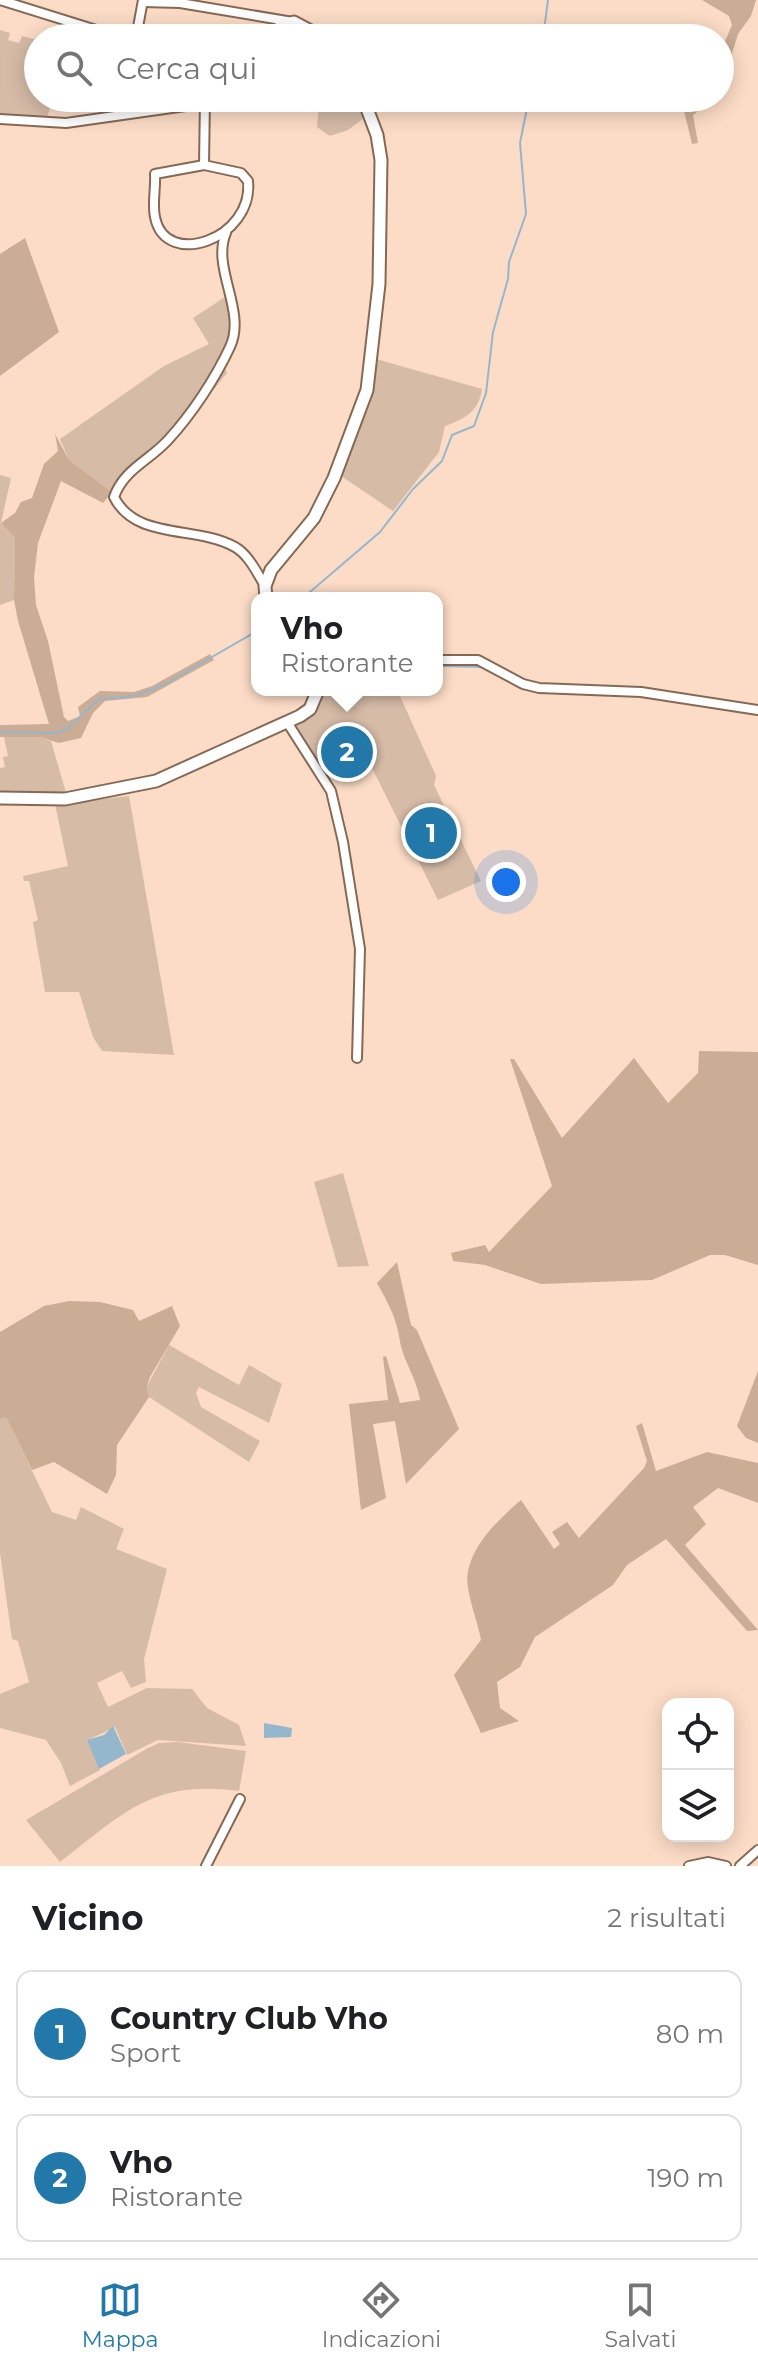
<!DOCTYPE html>
<html lang="it">
<head>
<meta charset="utf-8">
<style>
  :root { --surface:#fff; --page:#f2f2f2; --text:#202124; --muted:#757577; --line:#e0e0e0; --accent:#2279a9 }
  body { margin:0; font-family:Montserrat,sans-serif; background:var(--page); color:var(--text) }
  .controls { position:absolute; right:24px; bottom:24px; display:grid; overflow:hidden; border-radius:16px; box-shadow:0 4px 20px #0003 }
  .controls button { width:72px; height:72px; display:grid; place-items:center; padding:0; border:0; border-bottom:2px solid var(--line); background:var(--surface); color:var(--text); font:40px sans-serif }
  .you { position:absolute; left:506px; top:882px; width:28px; height:28px; margin:-20px; border:6px solid #fff; border-radius:50%; background:#1a73e8; box-shadow:0 0 0 12px #1a73e833 }
  .badge { display:grid; place-items:center; width:52px; height:52px; border-radius:50%; background:var(--accent); color:#fff; font-size:26px; font-weight:700 }
  .pin { position:absolute; translate:-50% -50%; border:4px solid #fff; box-shadow:0 2px 8px #0006 }
  .popup { position:absolute; left:251px; top:592px; width:192px; height:104px; box-sizing:border-box; display:grid; place-content:center; border-radius:16px; background:var(--surface); filter:drop-shadow(0 2px 6px #0005); font-size:26px; white-space:nowrap; color:var(--muted) }
  .popup b { font-size:30px; color:var(--text) }
  .popup::after { content:''; position:absolute; left:50%; top:100%; margin-left:-16px; border:16px solid transparent; border-top-color:var(--surface) }
  .list { margin:0; padding:0; list-style:none }
  h2 { display:flex; justify-content:space-between; align-items:center; height:104px; margin:0; padding:0 32px; font-size:34px }
  h2 small { font-size:26px; font-weight:400; color:var(--muted) }
  .list li { display:grid; grid-template-columns:52px 1fr auto; gap:24px; align-items:center; box-sizing:border-box; height:128px; margin:0 16px 16px; padding:0 16px; border:2px solid var(--line); border-radius:16px }
  .list b { display:block; font-size:30px; white-space:nowrap }
  .list p { margin:0; font-size:26px; white-space:nowrap; color:var(--muted) }
  .list em { font-size:26px; font-style:normal; color:var(--muted) }
  .icon { flex:none; width:44px; height:44px; fill:none; stroke:currentColor; stroke-width:2; stroke-linecap:round; stroke-linejoin:round }
  .map { position:relative; flex:none; width:758px; height:1866px; overflow:hidden }
  .search { position:absolute; background:var(--surface); box-shadow:0 4px 20px #0003; left:24px; right:24px; top:24px; height:88px; display:flex; align-items:center; gap:20px; box-sizing:border-box; padding:0 28px; border-radius:44px; color:var(--muted); font-size:30px }
  .sheet { height:392px; background:var(--surface) }
  nav { display:flex; justify-content:space-around; align-items:center; box-sizing:border-box; height:112px; border-top:2px solid var(--line); background:var(--surface); font-size:22px; color:var(--muted) }
  nav a { display:grid; justify-items:center; gap:4px }
  nav .on { color:var(--accent) }
  .map>svg:first-child { display:block }
  .green { fill:#d6bba7 }
  .forest { fill:#cbac95 }
  .water { fill:#95b7cd }
  .lines { fill:none; stroke-linecap:round; stroke-linejoin:round }
  .stream { stroke:#95b7cd; stroke-width:2 }
  .street-casing { stroke:#856955; stroke-width:12 }
  .secondary-casing { stroke:#856955; stroke-width:15 }
  .street { stroke:#fff; stroke-width:8 }
  .secondary { stroke:#fff; stroke-width:11 }
</style>
</head>
<body>
<div class="map">
<svg width="758" height="1866" viewBox="0 0 758 1866">
  <rect width="100%" height="100%" fill="#fcdcc6"/>
  <g class="green">
    <polygon points="0,30 10,33 8,40 19,43 22,36 38,40 38,98 52,98 47,120 0,117"/>
    <polygon points="319,102 365,108 368,115 348,130 330,136 317,127"/>
    <polygon points="228,295 232,324 223,361 227,373 209,395 117,480 112,492 69,460 60,439 164,366 209,344 193,318"/>
    <path d="M 376,359 L 482,389 C 479,411 465,419 445,426 L 439,452 L 393,511 L 341,476 L 372,398 Z"/>
    <polygon points="0,475 11,478 1,523 15,538 14,600 0,605"/>
    <polygon points="324,690 399,694 436,776 434,785 481,881 438,900 366,756 339,769 330,752 317,759 295,725 312,713"/>
    <polygon points="4,737 40,737 51,741 67,796 0,794 0,768 5,767 3,757 8,756"/>
    <polygon points="129,796 174,1055 102,1051 93,1037 79,992 45,992 33,922 38,920 29,881 24,881 23,876 68,866 55,804"/>
    <polygon points="343,1173 369,1266 338,1267 314,1182"/>
    <polygon points="169,1345 239,1385 249,1365 282,1384 269,1423 199,1387 196,1393 201,1407 260,1441 249,1462 149,1397 147,1386"/>
    <polygon points="6,1417 52,1512 76,1520 81,1507 124,1529 116,1549 167,1569 144,1659 146,1682 131,1688 122,1671 97,1683 108,1707 147,1688 192,1689 207,1708 239,1725 246,1746 158,1740 127,1755 115,1727 90,1739 100,1770 70,1786 61,1763 46,1740 0,1728 0,1694 29,1682 18,1641 12,1639 0,1553 0,1419"/>
    <path d="M 178,1742 L 246,1751 L 239,1791 C 152,1780 125,1812 60,1862 L 26,1820 L 148,1748 L 159,1743 Z"/>
  </g>
  <g class="forest">
    <polygon points="702,0 756,0 751,16 738,34 720,92 720,53 732,25 729,16"/>
    <polygon points="707,98 717,98 693,115 698,143 692,144 684,111 700,105"/>
    <polygon points="25,238 59,332 0,376 0,254"/>
    <polygon points="55,434 69,460 112,492 103,503 61,481 38,543 34,577 36,605 48,641 64,717 68,721 80,716 78,707 100,691 134,692 152,686 210,654 214,660 147,697 105,701 93,713 81,738 59,743 40,737 0,737 0,725 49,724 18,621 14,600 15,538 1,523 15,513 21,502 32,498 44,464 58,451"/>
    <polygon points="699,1051 758,1052 758,1265 725,1255 710,1255 652,1280 541,1284 485,1265 453,1261 451,1253 485,1245 489,1252 552,1186 510,1059 514,1059 562,1138 634,1058 668,1103 698,1073"/>
    <path d="M 397,1262 L 411,1325 L 417,1330 L 459,1429 L 406,1484 L 395,1421 L 373,1424 L 386,1498 L 361,1510 L 349,1404 L 388,1400 L 383,1357 L 386,1356 L 400,1403 L 420,1400 C 417,1379 402,1358 400,1341 C 396,1316 389,1305 377,1283 Z"/>
    <polygon points="69,1301 100,1302 133,1310 139,1321 172,1306 180,1326 150,1377 147,1386 149,1397 117,1445 116,1475 107,1494 54,1462 32,1470 6,1417 0,1419 0,1332 44,1306"/>
    <polygon points="758,1371 758,1443 746,1438 737,1426"/>
    <path d="M 642,1423 L 656,1471 L 707,1452 L 758,1463 L 758,1503 L 718,1488 L 693,1507 L 706,1524 L 685,1545 L 758,1630 L 747,1631 L 666,1539 L 627,1565 L 613,1585 L 535,1637 L 520,1667 L 497,1682 L 500,1708 L 519,1721 L 481,1733 L 454,1675 L 481,1640 C 478,1621 464,1589 468,1571 C 474,1542 500,1518 521,1500 L 554,1549 L 560,1544 L 552,1532 L 567,1522 L 579,1538 L 644,1468 L 647,1461 L 636,1426 Z"/>
  </g>
  <g class="water">
    <polygon points="264,1723 292,1728 291,1737 264,1738"/>
    <polygon points="113,1726 126,1754 99,1769 87,1740 104,1735"/>
  </g>
  <g class="lines">
    <g class="stream">
      <polyline points="543,38 548,0"/>
      <polyline points="303,598 380,532 413,489 442,461 452,435 474,426 486,393 493,332 508,279 509,262 526,214 520,143 529,98"/>
      <polyline points="437,666 484,667"/>
      <polyline points="503,678 523,689 545,692"/>
      <polyline points="0,732 56,733 68,728 99,699 135,696 165,684 257,631"/>
    </g>
    <g class="street-casing">
      <g id="street">
        <polyline points="0,0 122,38"/>
        <polyline points="143,2 180,3 293,22"/>
        <polyline points="136,38 143,0"/>
        <polyline points="0,119 66,123 207,103"/>
        <path d="M 204,165 L 241,173 L 248,181 C 254,239 165,270 155,217 C 152,204 156,187 155,174 L 204,165 L 205,98"/>
        <path d="M 226,233 C 211,268 247,311 230,347 C 215,379 192,414 168,440 C 149,461 124,469 114,497 C 136,541 197,525 235,547 C 249,555 257,573 265,586"/>
        <polyline points="437,660 478,660 523,684 539,688 641,692 758,710"/>
        <polyline points="287,722 331,791 343,842 360,949 357,1058"/>
        <polyline points="206,1866 240,1799"/>
        <polyline points="689,1866 708,1862 726,1866"/>
        <polyline points="740,1866 758,1850"/>
      </g>
    </g>
    <g class="secondary-casing">
      <g id="secondary">
        <polyline points="269,38 280,27 294,22 324,38"/>
        <polyline points="207,103 232,98"/>
        <polyline points="266,598 265,586 271,570 314,518 334,478 367,390 379,284 381,160 377,135 363,98"/>
        <polyline points="0,798 65,799 156,781 300,716 310,709 318,690"/>
      </g>
    </g>
    <use href="#street" class="street"/>
    <use href="#secondary" class="secondary"/>
  </g>
</svg>
<div class="controls">
<button><svg class="icon" aria-label="locate" viewBox="0 0 24 24"><circle cx="12" cy="12" r="6"/><path d="M12 2v4M12 18v4M2 12h4M18 12h4"/></svg></button>
<button><svg class="icon" aria-label="layers" viewBox="0 0 24 24"><path d="M12 4l9 5-9 5-9-5zM3 14l9 5 9-5"/></svg></button>
</div>
<div class="you"></div>
<div class="pin badge" style="left:431px;top:833px">1</div>
<div class="pin badge" style="left:347px;top:752px">2</div>
<div class="popup"><b>Vho</b>Ristorante</div>
<div class="search"><svg class="icon" aria-label="search" viewBox="0 0 24 24"><circle cx="10" cy="10" r="6"/><path d="M15 15l6 6"/></svg>Cerca qui</div>
</div>
<section class="sheet">
<h2>Vicino<small>2 risultati</small></h2>
<ul class="list">
<li><span class="badge">1</span><div><b>Country Club Vho</b><p>Sport</p></div><em>80 m</em></li>
<li><span class="badge">2</span><div><b>Vho</b><p>Ristorante</p></div><em>190 m</em></li>
</ul>
</section>
<nav>
<a class="on"><svg class="icon" aria-label="map" viewBox="0 0 24 24"><path d="M3 6l6-2 6 2 6-2v14l-6 2-6-2-6 2zM9 4v14M15 6v14"/></svg>Mappa</a>
<a><svg class="icon" aria-label="directions" viewBox="0 0 24 24"><path d="M12 3l9 9-9 9-9-9zM9 14v-3h6M13 9l2 2-2 2"/></svg>Indicazioni</a>
<a><svg class="icon" aria-label="saved" viewBox="0 0 24 24"><path d="M7 4h10v16l-5-4-5 4z"/></svg>Salvati</a>
</nav>
</body>
</html>
